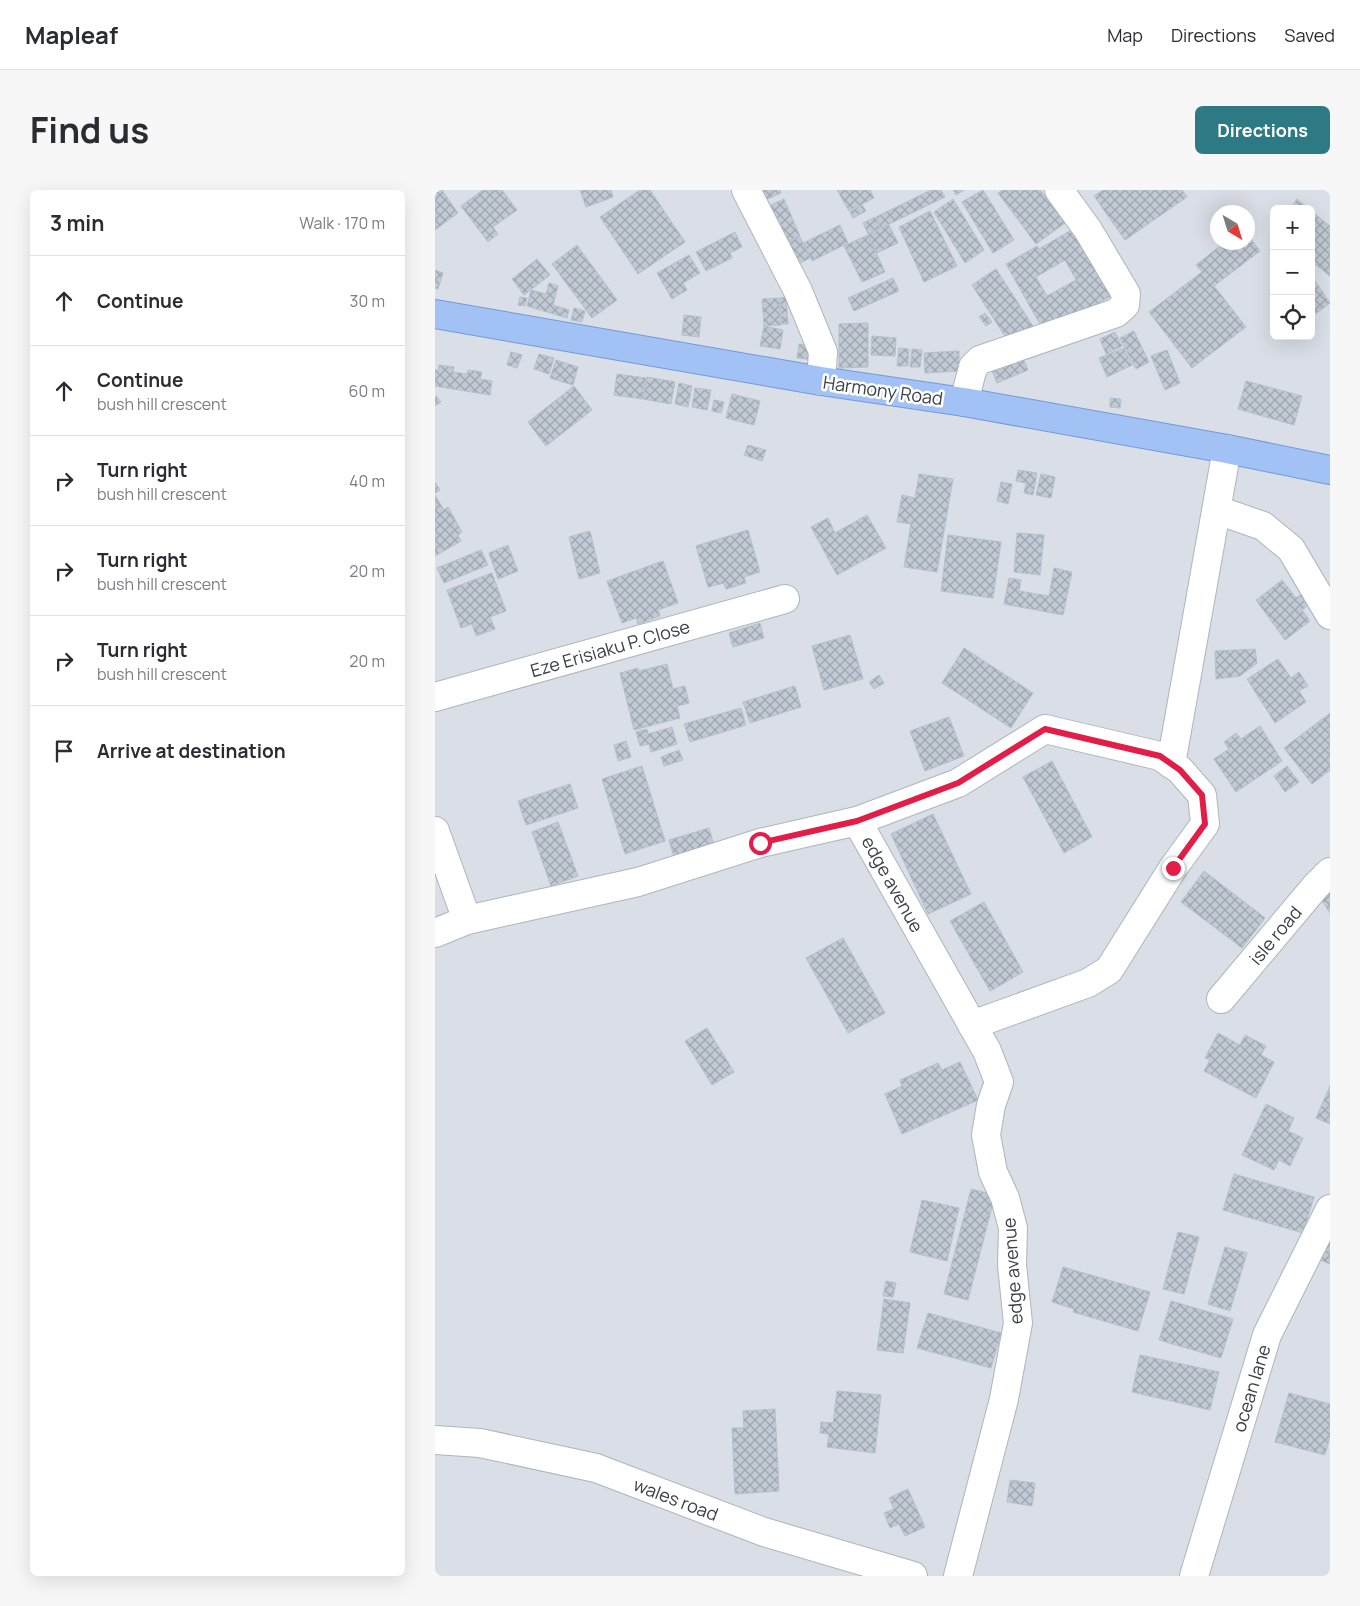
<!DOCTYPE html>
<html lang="en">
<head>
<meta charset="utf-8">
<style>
  :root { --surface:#fff; --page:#f7f7f7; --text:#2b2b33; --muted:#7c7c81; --line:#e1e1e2; --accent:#2d7a84 }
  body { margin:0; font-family:Manrope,sans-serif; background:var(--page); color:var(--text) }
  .controls { position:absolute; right:15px; top:15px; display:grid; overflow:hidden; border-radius:8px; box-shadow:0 5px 20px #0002 }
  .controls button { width:45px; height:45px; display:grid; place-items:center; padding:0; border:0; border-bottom:1px solid var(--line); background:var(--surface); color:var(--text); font:25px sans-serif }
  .compass { position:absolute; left:775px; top:15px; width:45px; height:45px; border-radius:50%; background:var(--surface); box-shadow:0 5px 20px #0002; rotate:142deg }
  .stop { position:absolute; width:15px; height:15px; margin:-11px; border:4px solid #e11d48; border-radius:50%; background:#fff }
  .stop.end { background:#e11d48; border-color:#fff; box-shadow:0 1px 5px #0008 }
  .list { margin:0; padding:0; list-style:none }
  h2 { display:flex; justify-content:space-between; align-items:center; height:65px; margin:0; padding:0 20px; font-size:21px }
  h2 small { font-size:16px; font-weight:400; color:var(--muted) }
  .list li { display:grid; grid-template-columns:32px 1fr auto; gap:15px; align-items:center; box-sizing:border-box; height:90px; padding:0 20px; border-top:1px solid var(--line) }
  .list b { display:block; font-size:19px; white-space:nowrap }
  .list p { margin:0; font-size:16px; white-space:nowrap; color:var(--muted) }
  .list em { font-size:16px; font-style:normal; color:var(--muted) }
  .icon { flex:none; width:28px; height:28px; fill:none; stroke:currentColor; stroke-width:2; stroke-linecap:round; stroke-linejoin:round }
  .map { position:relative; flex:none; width:895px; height:1386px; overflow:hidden; border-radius:8px }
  header { display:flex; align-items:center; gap:30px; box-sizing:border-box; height:70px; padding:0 25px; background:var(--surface); border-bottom:1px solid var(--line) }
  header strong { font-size:24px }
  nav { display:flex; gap:28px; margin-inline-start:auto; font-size:18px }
  .intro { display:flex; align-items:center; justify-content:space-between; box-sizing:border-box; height:120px; padding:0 30px }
  h1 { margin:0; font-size:35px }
  .button { padding:12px 22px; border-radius:8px; background:var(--accent); color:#fff; font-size:18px; font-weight:700 }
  main { display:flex; gap:30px; padding:0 30px }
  aside { flex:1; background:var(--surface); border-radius:8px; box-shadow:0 5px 20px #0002 }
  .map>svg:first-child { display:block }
  .residential { fill:#d9dee7; fill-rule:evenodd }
  .building { fill:url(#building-cross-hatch); stroke:#b4c1ce; fill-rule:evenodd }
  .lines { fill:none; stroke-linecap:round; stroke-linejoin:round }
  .minor-casing { stroke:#adb5be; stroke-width:30 }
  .major-casing { stroke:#739ad9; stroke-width:30 }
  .minor { stroke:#fff; stroke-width:28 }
  .major { stroke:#a2c1f5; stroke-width:28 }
  .route { stroke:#e11d48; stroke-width:6 }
  .labels { text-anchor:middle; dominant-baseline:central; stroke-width:5; stroke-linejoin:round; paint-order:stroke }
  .street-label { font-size:18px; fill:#394047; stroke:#fff }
</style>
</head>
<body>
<header>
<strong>Mapleaf</strong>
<nav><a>Map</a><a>Directions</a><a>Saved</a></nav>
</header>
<div class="intro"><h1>Find us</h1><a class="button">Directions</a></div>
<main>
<aside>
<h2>3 min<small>Walk · 170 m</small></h2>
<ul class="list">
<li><svg class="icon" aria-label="ahead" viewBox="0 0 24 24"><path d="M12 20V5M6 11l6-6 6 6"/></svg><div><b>Continue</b></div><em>30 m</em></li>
<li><svg class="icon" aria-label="ahead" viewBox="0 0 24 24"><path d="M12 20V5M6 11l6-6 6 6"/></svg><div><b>Continue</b><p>bush hill crescent</p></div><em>60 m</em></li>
<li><svg class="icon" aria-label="right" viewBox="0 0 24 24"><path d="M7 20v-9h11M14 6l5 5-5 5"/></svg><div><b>Turn right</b><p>bush hill crescent</p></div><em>40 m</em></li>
<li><svg class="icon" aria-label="right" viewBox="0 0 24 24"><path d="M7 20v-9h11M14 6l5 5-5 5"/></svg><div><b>Turn right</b><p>bush hill crescent</p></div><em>20 m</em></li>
<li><svg class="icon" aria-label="right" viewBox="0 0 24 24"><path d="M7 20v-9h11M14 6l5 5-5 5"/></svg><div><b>Turn right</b><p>bush hill crescent</p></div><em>20 m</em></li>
<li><svg class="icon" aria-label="arrive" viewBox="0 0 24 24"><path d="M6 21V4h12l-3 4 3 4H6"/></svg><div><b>Arrive at destination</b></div></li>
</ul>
</aside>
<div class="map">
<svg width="895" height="1386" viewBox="0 0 895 1386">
  <defs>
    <pattern id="building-cross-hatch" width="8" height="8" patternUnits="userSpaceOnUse" patternTransform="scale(1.25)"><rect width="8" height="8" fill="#c1cad4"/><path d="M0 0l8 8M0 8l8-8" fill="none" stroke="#9ea5ae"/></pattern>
  </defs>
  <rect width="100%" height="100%" fill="#eaeef4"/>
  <path class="residential" d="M 0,0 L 895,0 L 895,1386 L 0,1386 ZM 839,19 L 876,19 L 876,146 L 839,146 ZM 782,22 L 812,22 L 812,52 L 782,52 Z"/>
  <g class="building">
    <polygon points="0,0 7,0 23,23 0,40"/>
    <polygon points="48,0 67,0 82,20 58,37 63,44 53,52 26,16"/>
    <polygon points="145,0 176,0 178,7 151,17"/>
    <polygon points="205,0 215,0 250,52 203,84 165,27"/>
    <polygon points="313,0 345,0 346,3 319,15"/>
    <polygon points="402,0 435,0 439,8 414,21"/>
    <polygon points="496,0 506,0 510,7 446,38 441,27"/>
    <polygon points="518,0 529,0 521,5"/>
    <polygon points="548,0 579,50 558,63 527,12"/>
    <polygon points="567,0 605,0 630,33 601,54 563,3"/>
    <polygon points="668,0 747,0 752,7 690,50 659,6"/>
    <polygon points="349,9 365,46 342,56 327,19"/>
    <polygon points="518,9 549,60 530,73 499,22"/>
    <polygon points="862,9 874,19 855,19"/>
    <polygon points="427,15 431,21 418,28 415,22"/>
    <polygon points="495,21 522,76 489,92 464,37"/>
    <polygon points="876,21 895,36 895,86 876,71"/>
    <polygon points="440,27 445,38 433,44 428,33"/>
    <polygon points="405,35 413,53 377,71 368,53"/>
    <polygon points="454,35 463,53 442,63 433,45"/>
    <path d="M 638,39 L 676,106 L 610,143 L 571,74 L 602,56 L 604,59 ZM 630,70 L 641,90 L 612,106 L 601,87 Z"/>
    <polygon points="300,42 307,57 295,63 297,68 271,81 261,62"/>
    <polygon points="812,44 825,61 779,96 811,137 757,178 714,122 767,82 761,75 790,52 812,52"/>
    <polygon points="433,45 450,82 427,92 409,56"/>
    <polygon points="365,47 375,68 357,77 346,55"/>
    <polygon points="142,55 182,110 157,128 117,74"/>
    <polygon points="254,65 265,83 248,93 252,100 237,109 222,83"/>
    <polygon points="102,69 115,85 89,105 77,89"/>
    <polygon points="561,79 600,139 575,154 537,95"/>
    <polygon points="0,80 8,83 3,99 0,98"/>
    <polygon points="458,88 464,101 419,121 413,108"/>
    <polygon points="878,88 895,113 876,127 876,89"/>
    <polygon points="114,93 123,96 118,115 134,120 132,128 92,116 96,100 111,104"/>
    <polygon points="85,107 92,108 90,116 83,115"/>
    <polygon points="351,107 353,134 347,134 345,108"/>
    <polygon points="344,108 346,135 329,136 327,109"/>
    <polygon points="139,118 150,121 147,132 136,130"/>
    <polygon points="550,123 557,132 551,136 544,127"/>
    <polygon points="249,125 266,127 264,147 247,145"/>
    <polygon points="433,133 433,177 404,178 404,134"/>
    <polygon points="329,136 348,140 345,159 325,156"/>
    <polygon points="699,141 714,172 701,179 685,148"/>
    <polygon points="680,142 687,156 671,164 665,149"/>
    <polygon points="437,146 461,148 460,166 436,165"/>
    <polygon points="371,151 380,170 362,168 364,154 370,155"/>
    <polygon points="464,158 474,159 473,176 462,176"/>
    <polygon points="689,158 697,175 672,187 664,168"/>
    <polygon points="477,159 487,160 485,177 475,177"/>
    <polygon points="732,160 745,193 730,200 716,166"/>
    <polygon points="524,161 524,181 490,183 489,163"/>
    <polygon points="76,162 87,165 82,178 72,175"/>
    <polygon points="104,164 119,168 114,184 99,179"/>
    <polygon points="587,166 593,180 562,193 556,178"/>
    <polygon points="121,170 143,177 138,195 115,188"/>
    <polygon points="4,175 19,177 18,182 32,184 33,180 47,182 45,189 57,191 55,205 0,196 0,180 3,180"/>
    <polygon points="182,184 211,188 207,209 179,205"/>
    <polygon points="212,187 240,192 236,214 208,209"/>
    <polygon points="811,191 867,206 859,235 803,219"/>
    <polygon points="244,193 257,196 253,217 240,214"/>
    <polygon points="139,196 157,220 111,256 93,232"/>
    <polygon points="260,198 276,200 272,220 257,217"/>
    <polygon points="297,204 325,211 319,235 291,228"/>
    <polygon points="1,206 6,212 0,216 0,207"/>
    <polygon points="675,208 686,209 685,218 675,217"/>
    <polygon points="279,210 289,212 286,223 277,221"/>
    <polygon points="313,255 331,260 327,271 309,265"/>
    <polygon points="583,280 602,283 598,305 589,303 591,293 581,291"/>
    <polygon points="484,284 518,289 502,382 469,377 476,334 462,332 467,305 480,308"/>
    <polygon points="606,284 620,287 616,308 601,305"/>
    <polygon points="0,292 5,300 0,303"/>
    <polygon points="566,292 577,294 573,314 562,311"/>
    <polygon points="0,305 9,320 13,317 27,342 23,345 26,351 0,366"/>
    <polygon points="432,325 451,358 402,385 376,337 393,328 400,343"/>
    <polygon points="313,340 325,382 309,387 311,393 291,399 289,393 273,397 261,356"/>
    <polygon points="155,341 165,383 144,389 134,347"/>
    <polygon points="582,343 609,345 605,385 579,382"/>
    <polygon points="513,345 566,352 558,408 506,401"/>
    <polygon points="73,355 83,381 63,389 54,363"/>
    <polygon points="46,360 53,375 9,393 2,378"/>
    <polygon points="228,371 243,413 223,420 225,426 203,434 201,428 187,433 172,391"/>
    <polygon points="619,378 637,382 628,425 569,414 574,388 586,390 584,401 614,406"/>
    <polygon points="57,383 71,421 55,427 60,439 41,446 37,434 26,438 12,400"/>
    <polygon points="847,390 861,408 867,404 875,414 867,420 875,431 850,450 821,410"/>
    <polygon points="325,433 329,448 298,457 294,443"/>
    <polygon points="415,445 428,489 389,500 377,456"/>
    <polygon points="529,458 598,503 576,538 507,493"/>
    <polygon points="820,459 822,473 805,486 781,489 780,461"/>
    <polygon points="843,469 856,488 864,482 873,496 864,501 871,512 840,533 812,489"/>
    <polygon points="232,474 238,499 250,496 254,513 242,516 245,528 199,540 185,483 203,478 204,481"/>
    <polygon points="444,485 449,493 439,499 434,492"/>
    <polygon points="360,496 366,517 315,533 308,512"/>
    <polygon points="306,518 311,535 255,552 249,534"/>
    <polygon points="895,523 895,580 877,594 849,558"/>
    <polygon points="514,527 529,566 490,581 475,541"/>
    <polygon points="825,536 847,571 801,602 779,569 794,559 789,552 801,543 806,549"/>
    <polygon points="237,537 242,554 216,562 214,554 205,556 201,542 212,539 213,544"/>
    <polygon points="191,551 196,567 183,571 179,555"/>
    <polygon points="244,560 248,570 229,576 226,567"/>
    <polygon points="617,571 657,647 629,663 588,587"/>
    <polygon points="207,576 230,651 190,664 167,589"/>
    <polygon points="852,576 864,592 850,602 839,586"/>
    <polygon points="135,594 143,618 91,635 83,611"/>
    <polygon points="498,624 536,704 493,724 456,644"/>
    <polygon points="123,632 143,686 116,696 97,642"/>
    <polygon points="274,638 279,655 239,667 234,650"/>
    <polygon points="769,681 830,728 807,758 746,712"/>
    <polygon points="895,698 895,723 884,706"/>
    <polygon points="549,712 588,782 555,801 515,731"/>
    <polygon points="408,748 450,823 413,843 371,768"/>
    <polygon points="272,838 299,882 277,895 250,851"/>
    <polygon points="783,843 805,855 810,845 831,856 826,865 839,872 821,908 769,881 775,870 770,868"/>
    <polygon points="525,872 543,910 467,944 450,904 467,896 465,890 503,873 507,880"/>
    <polygon points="895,896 895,934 881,928"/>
    <polygon points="831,914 859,928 853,941 868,948 855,976 844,970 839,980 807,965"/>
    <polygon points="799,984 879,1007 868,1043 788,1020"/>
    <polygon points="536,999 560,1005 533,1110 509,1104"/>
    <polygon points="487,1010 524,1018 512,1071 475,1062"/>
    <polygon points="743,1042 764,1047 749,1104 728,1099"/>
    <polygon points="893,1052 895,1053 895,1074 885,1070"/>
    <polygon points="790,1057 812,1063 795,1121 773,1114"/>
    <polygon points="628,1077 715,1102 703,1141 638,1122 639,1119 617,1112"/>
    <polygon points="451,1091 461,1093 458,1107 448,1106"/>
    <polygon points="449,1109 475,1113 468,1163 442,1160"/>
    <polygon points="736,1111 798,1129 786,1168 724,1150"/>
    <polygon points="493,1123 566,1143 556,1178 482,1158"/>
    <polygon points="705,1165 784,1182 775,1220 697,1202"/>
    <polygon points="402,1201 446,1205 440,1263 392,1257 394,1244 385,1243 386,1232 398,1233"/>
    <polygon points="854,1203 895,1214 895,1246 890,1265 840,1252"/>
    <polygon points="340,1219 344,1301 300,1304 297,1238 309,1238 308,1221"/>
    <polygon points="575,1290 600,1293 597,1316 572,1312"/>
    <polygon points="473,1299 490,1337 470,1346 464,1334 455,1338 449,1323 459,1319 454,1308"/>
  </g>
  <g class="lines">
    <g class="minor-casing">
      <g id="minor">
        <polyline points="311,0 363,101 388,162 386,191"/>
        <polyline points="529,212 538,177 545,170 681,123 690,115 691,104 653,40 624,0"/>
        <polyline points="782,320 828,336 856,359 895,425"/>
        <polyline points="0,507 350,409"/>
        <polyline points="736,574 792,259"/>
        <polyline points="422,631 552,861 564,892 556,915 551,945 558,982 570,1008 578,1038 577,1075 583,1133 569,1209 523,1386"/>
        <polyline points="0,641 32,730"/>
        <polyline points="0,743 32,730 203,692 325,653 422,631 523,593 610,539 725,566 745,580 767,605 770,634 738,678 674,780 653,793 537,835"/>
        <polyline points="786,809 880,697 895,682"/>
        <polyline points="0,1250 45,1253 161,1278 329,1342 478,1386"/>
        <polyline points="759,1386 832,1145 895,1019"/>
      </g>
    </g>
    <g class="major-casing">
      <polyline id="major" points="0,124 386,191 529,212 792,259 895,280"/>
    </g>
    <use href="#minor" class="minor"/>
    <use href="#major" class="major"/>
  </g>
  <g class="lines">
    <polyline class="route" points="325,653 422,631 523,593 610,539 725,566 745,580 767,605 770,634 738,678"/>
  </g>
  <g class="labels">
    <g class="street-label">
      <text transform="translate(448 200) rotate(8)">Harmony Road</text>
      <text transform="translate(175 458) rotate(-16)">Eze Erisiaku P. Close</text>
      <text transform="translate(458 694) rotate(61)">edge avenue</text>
      <text transform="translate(840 745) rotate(-50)">isle road</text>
      <text transform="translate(577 1081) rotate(-94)">edge avenue</text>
      <text transform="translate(816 1198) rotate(-73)">ocean lane</text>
      <text transform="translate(241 1309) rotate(21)">wales road</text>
    </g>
  </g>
</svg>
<div class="controls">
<button>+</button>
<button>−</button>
<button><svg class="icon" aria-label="locate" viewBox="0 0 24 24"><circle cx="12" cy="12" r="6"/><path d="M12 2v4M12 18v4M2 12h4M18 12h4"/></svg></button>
</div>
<svg class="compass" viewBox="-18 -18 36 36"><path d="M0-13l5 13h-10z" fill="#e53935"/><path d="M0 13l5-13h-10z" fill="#7c7c81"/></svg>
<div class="stop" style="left:325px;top:653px"></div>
<div class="stop end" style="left:738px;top:678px"></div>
</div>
</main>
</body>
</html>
